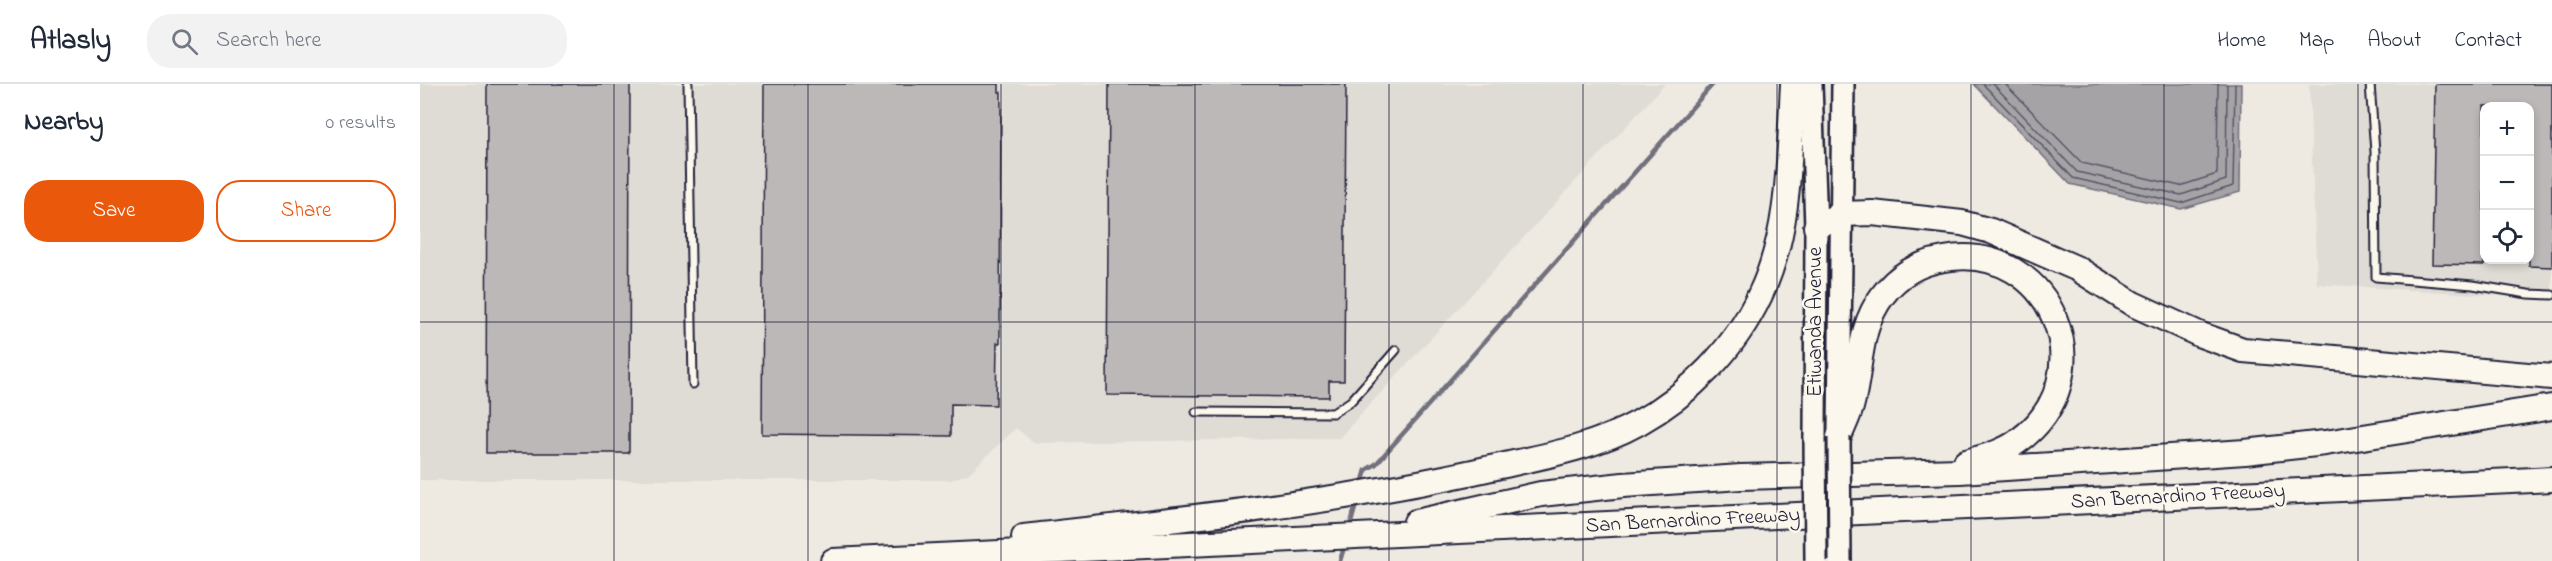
<!DOCTYPE html>
<html lang="en">
<head>
<meta charset="utf-8">
<style>
  :root { --surface:#fff; --page:#f2f2f3; --text:#1f2937; --muted:#747a83; --line:#e0e1e3; --accent:#ea580c }
  body { margin:0; font-family:"Indie Flower",sans-serif; background:var(--page); color:var(--text) }
  .controls { position:absolute; right:18px; top:18px; display:grid; overflow:hidden; border-radius:12px; box-shadow:0 3px 9px #0003 }
  .controls button { width:54px; height:54px; display:grid; place-items:center; padding:0; border:0; border-bottom:2px solid var(--line); background:var(--surface); color:var(--text); font:30px sans-serif }
  .list { margin:0; padding:0; list-style:none }
  h2 { display:flex; justify-content:space-between; align-items:center; height:78px; margin:0; padding:0 24px; font-size:26px }
  h2 small { font-size:20px; font-weight:400; color:var(--muted) }
  .actions { display:flex; gap:12px; padding:18px 24px }
  .actions a { flex:1; padding:14px 0; border:2px solid var(--accent); border-radius:24px; text-align:center; font-size:21px; color:var(--accent) }
  .actions .main { background:var(--accent); color:#fff }
  .icon { flex:none; width:33px; height:33px; fill:none; stroke:currentColor; stroke-width:2; stroke-linecap:round; stroke-linejoin:round }
  .map { position:relative; flex:none; width:2132px; height:477px; overflow:hidden }
  header { display:flex; align-items:center; gap:36px; box-sizing:border-box; height:84px; padding:0 30px; background:var(--surface); border-bottom:2px solid var(--line) }
  header strong { font-size:28px }
  nav { display:flex; gap:33px; margin-inline-start:auto; font-size:21px }
  .search { width:420px; height:54px; background:var(--page); display:flex; align-items:center; gap:15px; box-sizing:border-box; padding:0 21px; border-radius:24px; color:var(--muted); font-size:22px }
  main { display:flex }
  aside { flex:1; background:var(--surface) }
  .map>svg:first-child { display:block }
  .built { fill:#dfdbd5; fill-rule:evenodd }
  .water { fill:#a6a3a7; stroke:#716f7c; stroke-width:1.5 }
  .lines { fill:none; stroke-linecap:round; stroke-linejoin:round }
  .shore { stroke:#575666; stroke-width:1.5 }
  .stream { stroke:#716f7c; stroke-width:4.5 }
  .building { fill:#bcb8b8; stroke:#22223b; stroke-width:1.5 }
  .service-casing { stroke:#22223b; stroke-width:11 }
  .primary-casing { stroke:#22223b; stroke-width:26 }
  .motorway-casing { stroke:#22223b; stroke-width:28 }
  .service { stroke:#fbf7ec; stroke-width:7 }
  .primary { stroke:#fbf7ec; stroke-width:21 }
  .motorway { stroke:#fbf7ec; stroke-width:24 }
  .primary-bridge-casing { stroke:#22223b; stroke-width:26; stroke-linecap:butt }
  .primary-bridge { stroke:#fbf7ec; stroke-width:21 }
  .grid { fill:none; stroke:#22223b; stroke-width:1.5; stroke-opacity:0.55 }
  .labels { text-anchor:middle; dominant-baseline:central; stroke-width:5; stroke-linejoin:round; paint-order:stroke }
  .street-label { font-size:21px; fill:#22223b; stroke:#fbf7ec }
</style>
</head>
<body>
<header>
<strong>Atlasly</strong>
<div class="search"><svg class="icon" aria-label="search" viewBox="0 0 24 24"><circle cx="10" cy="10" r="6"/><path d="M15 15l6 6"/></svg>Search here</div>
<nav><a>Home</a><a>Map</a><a>About</a><a>Contact</a></nav>
</header>
<main>
<aside>
<h2>Nearby<small>0 results</small></h2>
<ul class="list">
</ul>
<div class="actions"><a class="main">Save</a><a>Share</a></div>
</aside>
<div class="map">
<svg width="2132" height="477" viewBox="0 0 2132 477">
  <rect width="100%" height="100%" fill="#eeeae2"/>
  <filter id="ink" filterUnits="userSpaceOnUse"><feTurbulence type="fractalNoise" baseFrequency=".0167" numOctaves="2"/><feDisplacementMap in="SourceGraphic" scale="12" xChannelSelector="R" yChannelSelector="G"/><feConvolveMatrix kernelMatrix="1 2 1 2 8 2 1 2 1" color-interpolation-filters="sRGB"/></filter>
  <g filter="url(#ink)">
    <g class="built">
      <polygon points="0,0 1245,0 919,354 614,359 596,344 548,390 531,396 0,396"/>
      <path d="M 1889,0 L 2132,0 L 2132,215 L 1897,200 ZM 2064,22 L 2110,22 L 2110,176 L 2064,176 Z"/>
    </g>
    <polygon class="water" points="1554,0 1821,0 1820,108 1761,125 1650,100"/>
    <g class="lines">
      <g class="shore">
        <polyline points="1563,0 1653,94 1761,119 1813,102 1815,0"/>
        <polyline points="1573,0 1657,88 1761,111 1806,96 1807,0"/>
        <polyline points="1585,0 1662,79 1760,102 1797,90 1798,0"/>
      </g>
      <g class="stream">
        <polyline points="941,403 946,386 956,380 1293,0"/>
        <polyline points="929,446 937,417"/>
        <polyline points="920,477 925,460"/>
      </g>
    </g>
    <g class="building">
      <polygon points="67,0 210,0 209,369 66,369"/>
      <polygon points="344,0 579,0 579,8 581,8 580,259 577,259 576,321 531,320 531,352 342,350"/>
      <polygon points="689,0 926,0 924,297 909,297 909,313 687,311"/>
      <polygon points="2015,0 2132,0 2132,183 2109,182 2109,22 2064,22 2064,181 2012,180"/>
    </g>
    <g class="lines">
      <g class="service-casing">
        <g id="service">
          <polyline points="268,0 273,300"/>
          <polyline points="1950,0 1955,68 1956,193 2053,201 2108,210 2132,211"/>
          <polyline points="776,328 913,329 931,317 976,266"/>
        </g>
      </g>
      <g class="primary-casing">
        <g id="primary">
          <polyline points="1391,0 1396,143 1395,354"/>
          <polyline points="1419,349 1423,0"/>
        </g>
      </g>
      <g class="motorway-casing">
        <g id="motorway">
          <polyline points="1396,143 1421,130 1452,129 1542,139 1571,147 1658,185 1713,220 1781,251 1823,266 2132,293"/>
          <path d="M 1419,353 C 1423,343 1428,333 1431,323 C 1442,284 1437,245 1463,211 C 1478,191 1499,179 1524,175 C 1631,156 1688,293 1597,358 C 1582,369 1563,373 1546,378"/>
          <polyline points="996,438 1121,410 1203,401 1321,393 1540,387 1825,368 1905,359 2132,323"/>
          <path d="M 604,453 C 760,435 917,419 1071,384 C 1120,373 1173,364 1218,339 C 1270,310 1314,266 1340,211 C 1371,147 1369,70 1373,0"/>
          <polyline points="413,477 2132,395"/>
        </g>
      </g>
      <use href="#service" class="service"/>
      <use href="#primary" class="primary"/>
      <use href="#motorway" class="motorway"/>
      <g class="primary-bridge-casing">
        <g id="primary-bridge">
          <polyline points="1419,353 1420,477"/>
          <polyline points="1395,354 1396,477"/>
        </g>
      </g>
      <use href="#primary-bridge" class="primary-bridge"/>
    </g>
  </g>
  <path class="grid" d="M 194,0 L 194,477M 388,0 L 388,477M 581,0 L 581,477M 775,0 L 775,477M 969,0 L 969,477M 1163,0 L 1163,477M 1357,0 L 1357,477M 1551,0 L 1551,477M 1744,0 L 1744,477M 1938,0 L 1938,477M 0,238 L 2132,238"/>
  <g class="labels">
    <g class="street-label">
      <text transform="translate(1396 238) rotate(-90)">Etiwanda Avenue</text>
      <text transform="translate(1758 413) rotate(-3)">San Bernardino Freeway</text>
      <text transform="translate(1273 437) rotate(-3)">San Bernardino Freeway</text>
    </g>
  </g>
</svg>
<div class="controls">
<button>+</button>
<button>−</button>
<button><svg class="icon" aria-label="locate" viewBox="0 0 24 24"><circle cx="12" cy="12" r="6"/><path d="M12 2v4M12 18v4M2 12h4M18 12h4"/></svg></button>
</div>
</div>
</main>
</body>
</html>
